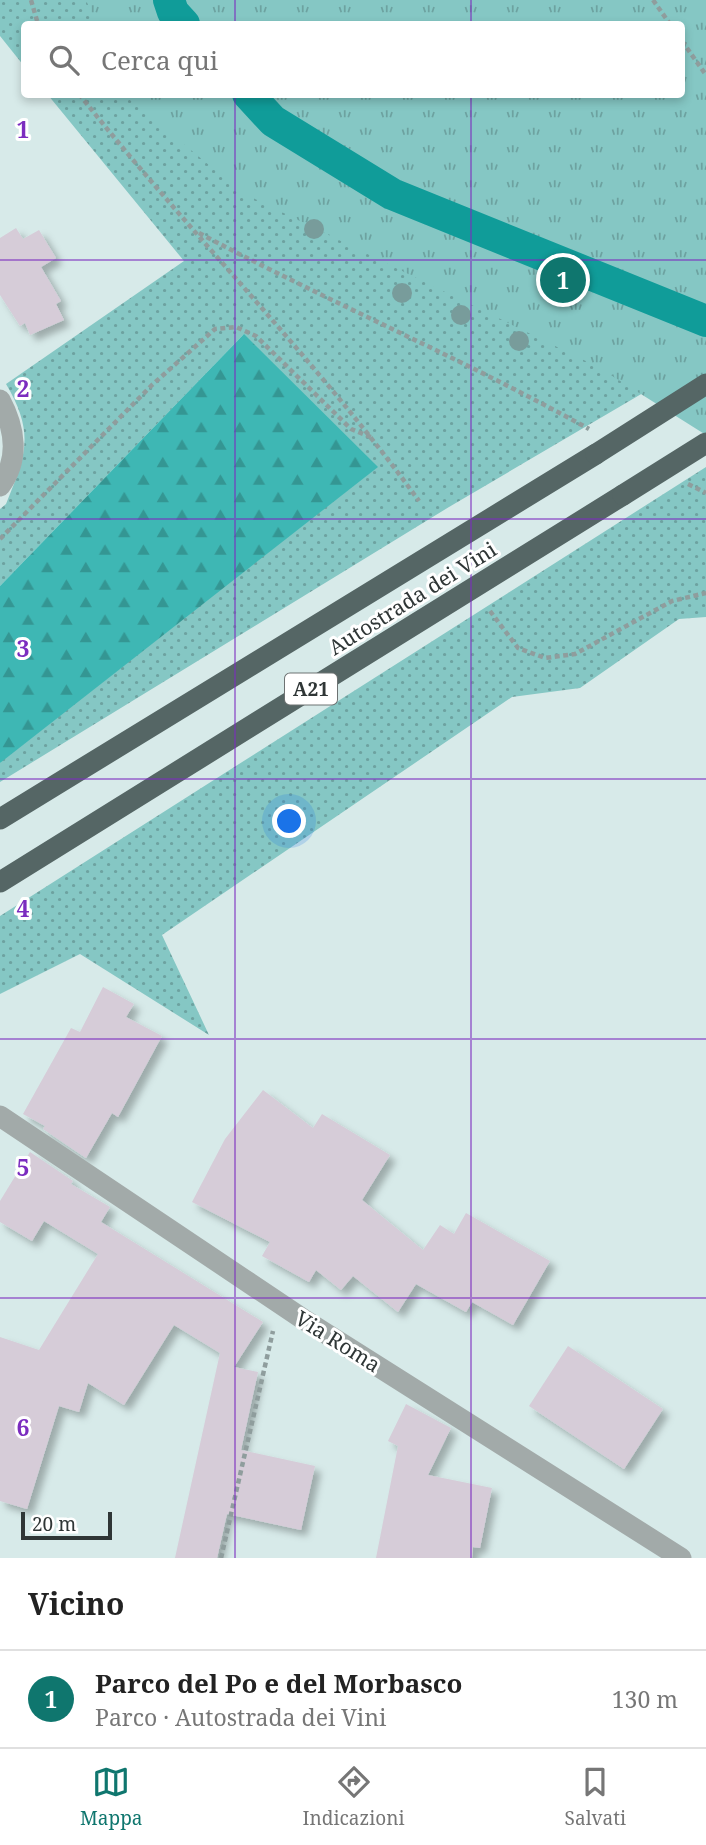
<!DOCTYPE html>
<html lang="it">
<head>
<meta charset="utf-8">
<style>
  :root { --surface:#fff; --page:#f6f6f6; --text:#222; --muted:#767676; --line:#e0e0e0; --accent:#0f766e }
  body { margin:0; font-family:"Noto Serif",serif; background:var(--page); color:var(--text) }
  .scale { position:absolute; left:21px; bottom:18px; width:91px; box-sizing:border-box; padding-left:7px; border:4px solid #2f3636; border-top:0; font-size:19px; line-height:24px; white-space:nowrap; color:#2f3636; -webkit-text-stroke:5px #fff; paint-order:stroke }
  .you { position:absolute; left:290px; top:822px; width:24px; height:24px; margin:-18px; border:5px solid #fff; border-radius:50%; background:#1a73e8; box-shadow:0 0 0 10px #1a73e833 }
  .badge { display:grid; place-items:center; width:46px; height:46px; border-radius:50%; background:var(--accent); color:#fff; font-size:23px; font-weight:700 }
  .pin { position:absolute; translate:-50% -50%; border:4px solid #fff; box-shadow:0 2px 7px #0006 }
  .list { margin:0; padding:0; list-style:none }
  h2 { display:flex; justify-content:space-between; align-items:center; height:91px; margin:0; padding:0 28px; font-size:30px }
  h2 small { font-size:23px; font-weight:400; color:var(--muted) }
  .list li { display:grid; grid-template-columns:46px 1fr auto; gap:21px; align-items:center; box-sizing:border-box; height:98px; padding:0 28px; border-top:2px solid var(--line) }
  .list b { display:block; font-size:26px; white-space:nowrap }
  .list p { margin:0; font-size:23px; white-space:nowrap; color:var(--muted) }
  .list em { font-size:23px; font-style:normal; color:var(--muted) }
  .icon { flex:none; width:38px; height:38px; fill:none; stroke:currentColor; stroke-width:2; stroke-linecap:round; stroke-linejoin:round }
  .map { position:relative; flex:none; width:706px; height:1558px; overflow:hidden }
  .search { position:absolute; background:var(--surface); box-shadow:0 4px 10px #0003; left:21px; right:21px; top:21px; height:77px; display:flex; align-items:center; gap:18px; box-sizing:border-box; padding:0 24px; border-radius:7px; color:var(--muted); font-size:26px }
  .sheet { height:189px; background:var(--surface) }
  nav { display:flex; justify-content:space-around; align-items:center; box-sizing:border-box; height:98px; border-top:2px solid var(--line); background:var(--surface); font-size:19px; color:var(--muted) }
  nav a { display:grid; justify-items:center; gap:4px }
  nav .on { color:var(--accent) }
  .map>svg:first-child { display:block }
  .grass { fill:url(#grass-dots) }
  .forest { fill:url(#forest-firs) }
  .park { fill:url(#park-tufts) }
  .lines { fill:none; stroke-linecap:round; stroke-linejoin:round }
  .canal { stroke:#109c99; stroke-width:32 }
  .building { fill:#d6ccd8; filter:url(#shadow) }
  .path { stroke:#8f9d9d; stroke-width:4.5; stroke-dasharray:5 3.5; stroke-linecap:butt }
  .minor { stroke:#a2aaa9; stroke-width:21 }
  .highway { stroke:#556665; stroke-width:21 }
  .highway-bridge { stroke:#556665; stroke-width:21 }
  .tree { fill:#789c9b }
  .grid { fill:none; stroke:#7b2cbf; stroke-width:2; stroke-opacity:0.55 }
  .labels { text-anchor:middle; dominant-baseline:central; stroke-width:6; stroke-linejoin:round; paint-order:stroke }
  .shield { fill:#fff; stroke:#6d7272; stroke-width:2 }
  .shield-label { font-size:19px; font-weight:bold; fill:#2f3636 }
  .street-label { font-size:21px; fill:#2f3636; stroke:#fff }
  .grid-label { font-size:23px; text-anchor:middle; font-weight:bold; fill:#7b2cbf; stroke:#fff; stroke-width:6; stroke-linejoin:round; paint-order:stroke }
</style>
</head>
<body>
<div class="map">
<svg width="706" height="1558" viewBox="0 0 706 1558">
  <defs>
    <pattern id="grass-dots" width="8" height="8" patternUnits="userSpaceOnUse" patternTransform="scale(1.75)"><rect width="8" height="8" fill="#85c7c4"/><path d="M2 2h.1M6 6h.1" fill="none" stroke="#6da2a0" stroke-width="1.8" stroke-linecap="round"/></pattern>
    <pattern id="forest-firs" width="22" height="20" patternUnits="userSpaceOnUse" patternTransform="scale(1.75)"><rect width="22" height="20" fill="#3eb7b4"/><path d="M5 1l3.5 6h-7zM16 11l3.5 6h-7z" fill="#349693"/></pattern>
    <pattern id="park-tufts" width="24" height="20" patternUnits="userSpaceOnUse" patternTransform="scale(1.75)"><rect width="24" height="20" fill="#85c7c4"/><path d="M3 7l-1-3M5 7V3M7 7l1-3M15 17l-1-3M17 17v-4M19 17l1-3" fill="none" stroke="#6da2a0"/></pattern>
    <filter id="shadow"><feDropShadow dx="6" dy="6" stdDeviation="3.5" flood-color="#0004"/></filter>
  </defs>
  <rect width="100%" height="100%" fill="#d7eae9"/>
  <g class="grass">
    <polygon points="0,0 247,0 267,24 24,24 24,66 0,36"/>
    <path d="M 48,95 L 351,95 L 706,356 L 449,507 L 0,782 L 0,763 L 244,334 L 0,586 L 0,509 L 6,504 C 26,455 35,433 6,384 L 184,261 Z"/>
    <polygon points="706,467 706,617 679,619 580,688 512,697 162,935 209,1035 80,954 0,994 0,916"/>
  </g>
  <polygon class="forest" points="244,334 378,467 0,763 0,586"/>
  <polygon class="park" points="86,0 706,0 706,435 598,367 243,193 124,95 682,94 682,24 96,24"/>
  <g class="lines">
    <g class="canal">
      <polyline points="169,0 173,12 184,24"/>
      <polyline points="248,94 273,121 392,194 706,321"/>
    </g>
  </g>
  <g class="building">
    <polygon points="16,228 23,239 39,230 56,258 41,267 61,301 56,304 64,320 30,335 25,323 20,326 0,295 0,238"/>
    <polygon points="103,987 134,1004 126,1017 162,1036 118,1117 112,1113 86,1158 43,1129 45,1126 23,1114 71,1028 80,1032"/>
    <polygon points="263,1090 313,1128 322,1114 390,1155 362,1200 423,1250 440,1225 454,1234 466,1213 550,1261 513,1325 472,1302 466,1312 416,1284 398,1312 353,1276 341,1290 316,1270 309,1282 262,1256 270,1242 192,1202 225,1139"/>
    <polygon points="30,1152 73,1181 71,1184 110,1207 101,1222 263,1322 234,1367 258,1372 241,1450 315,1466 301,1530 227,1514 217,1558 175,1558 220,1353 174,1325 124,1405 88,1383 79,1412 59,1406 27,1509 0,1501 0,1337 39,1350 98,1254 44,1221 32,1241 0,1222 0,1201"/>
    <polygon points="568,1346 663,1409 624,1469 529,1406"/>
    <polygon points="406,1404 451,1428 428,1475 492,1488 480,1548 473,1547 472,1558 376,1558 398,1446 388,1441"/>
  </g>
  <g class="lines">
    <g class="path">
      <polyline points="31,0 38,24"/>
      <polyline points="653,0 670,24"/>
      <polyline points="682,41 706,75"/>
      <path d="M 79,94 C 189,233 315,358 419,501"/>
      <path d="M 199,233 C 327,301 461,358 589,429"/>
      <polyline points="688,484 706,493"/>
      <polyline points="0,539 152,385 215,329 236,327 256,336 351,429 373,438"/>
      <polyline points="490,611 518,648 545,658 575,654 672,601 706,593"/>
      <polyline points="221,1558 273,1331"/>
    </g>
    <g class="minor">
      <path d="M 0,400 C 15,428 20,459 0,486"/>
      <polyline points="0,1116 303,1319 681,1558"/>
    </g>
    <g class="highway">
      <polyline points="0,819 596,454"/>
      <polyline points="0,882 623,495"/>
    </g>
    <g class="highway-bridge">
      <polyline points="596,454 706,384"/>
      <polyline points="623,495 706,443"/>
    </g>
  </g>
  <g class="tree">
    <circle cx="314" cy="229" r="10"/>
    <circle cx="402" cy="293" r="10"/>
    <circle cx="461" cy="315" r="10"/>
    <circle cx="519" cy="341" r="10"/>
  </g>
  <path class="grid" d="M 235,0 L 235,24M 471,0 L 471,24M 235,94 L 235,1558M 471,94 L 471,1558M 0,260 L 706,260M 0,519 L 706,519M 0,779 L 706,779M 0,1039 L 706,1039M 0,1298 L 706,1298"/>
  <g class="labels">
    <rect class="shield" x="285" y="673.5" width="52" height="31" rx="5"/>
    <g class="shield-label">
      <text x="311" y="689">A21</text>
    </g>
    <g class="street-label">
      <text transform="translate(412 598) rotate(-32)">Autostrada dei Vini</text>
      <text transform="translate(338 1341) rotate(32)">Via Roma</text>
    </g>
  </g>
  <g class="grid-label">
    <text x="23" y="138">1</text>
    <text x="23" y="397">2</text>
    <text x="23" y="657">3</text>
    <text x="23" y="917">4</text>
    <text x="23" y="1176">5</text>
    <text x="23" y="1436">6</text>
  </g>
</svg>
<div class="scale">20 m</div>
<div class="you"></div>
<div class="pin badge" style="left:563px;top:280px">1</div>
<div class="search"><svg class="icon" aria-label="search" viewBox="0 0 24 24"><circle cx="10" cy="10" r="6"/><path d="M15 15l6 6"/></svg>Cerca qui</div>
</div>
<section class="sheet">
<h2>Vicino<small></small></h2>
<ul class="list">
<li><span class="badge">1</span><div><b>Parco del Po e del Morbasco</b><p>Parco · Autostrada dei Vini</p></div><em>130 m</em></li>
</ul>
</section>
<nav>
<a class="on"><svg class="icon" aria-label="map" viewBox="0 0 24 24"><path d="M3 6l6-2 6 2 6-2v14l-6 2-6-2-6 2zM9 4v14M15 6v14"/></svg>Mappa</a>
<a><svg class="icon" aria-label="directions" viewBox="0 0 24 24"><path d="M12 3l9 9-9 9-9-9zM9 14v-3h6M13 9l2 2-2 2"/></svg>Indicazioni</a>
<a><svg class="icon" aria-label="saved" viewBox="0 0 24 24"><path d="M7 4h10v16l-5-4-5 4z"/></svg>Salvati</a>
</nav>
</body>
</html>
